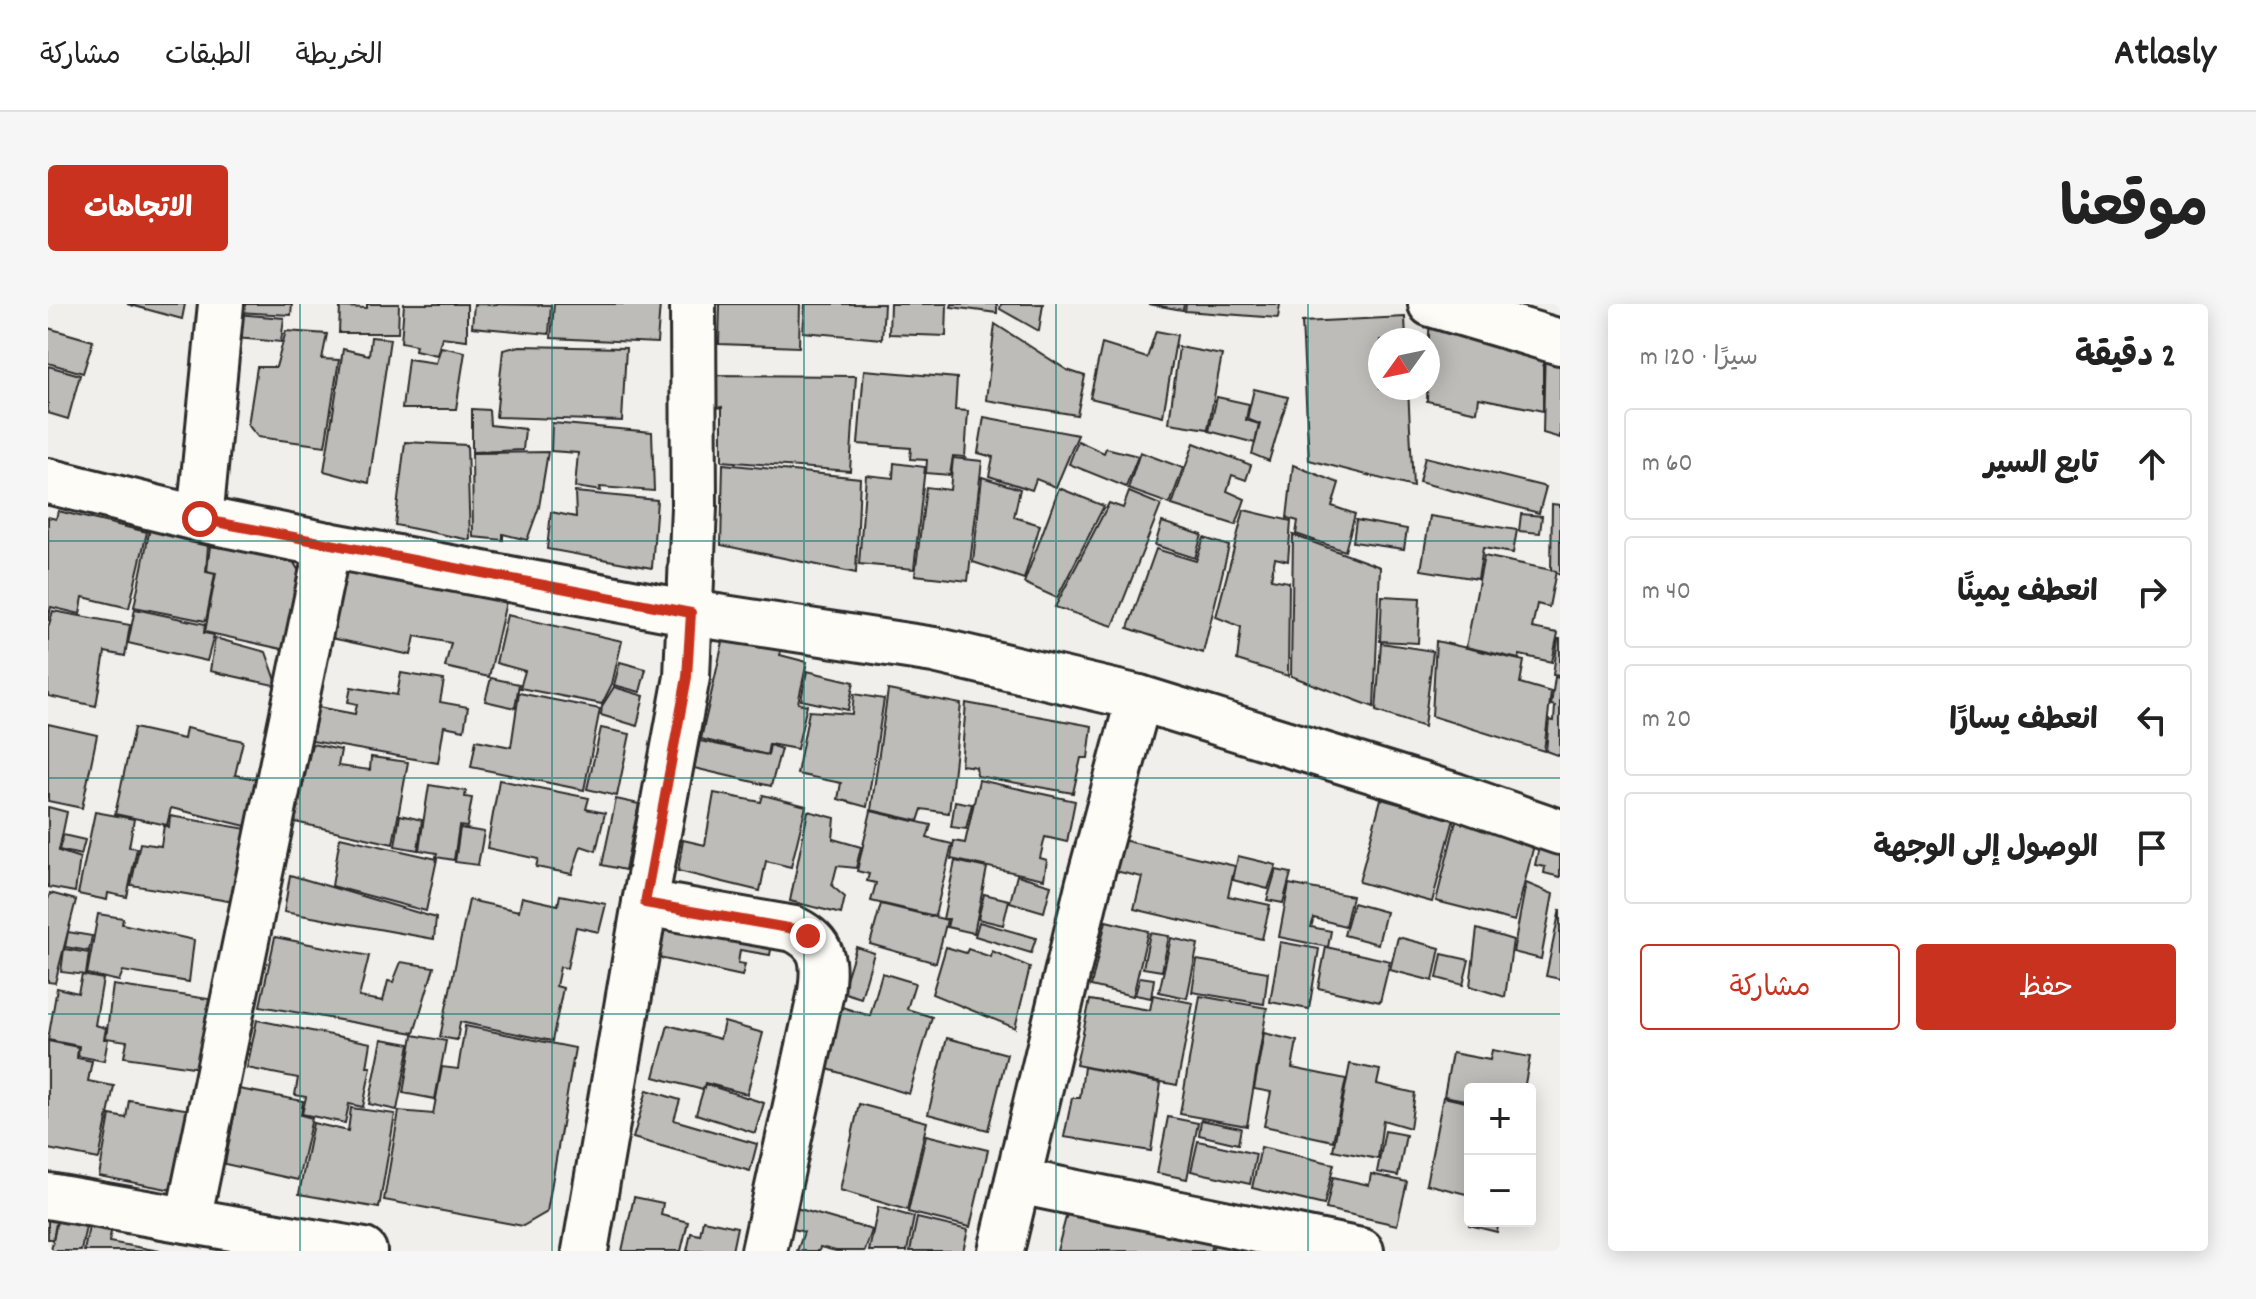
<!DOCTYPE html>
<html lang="ar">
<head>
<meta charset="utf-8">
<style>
  :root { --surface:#fff; --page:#f6f6f6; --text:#222; --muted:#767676; --line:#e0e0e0; --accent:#c8321e }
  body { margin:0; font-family:Dekko,"Playpen Sans Arabic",sans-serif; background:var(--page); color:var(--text); direction:rtl }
  .controls { position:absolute; right:24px; bottom:24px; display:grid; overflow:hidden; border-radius:8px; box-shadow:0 4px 20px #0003 }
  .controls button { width:72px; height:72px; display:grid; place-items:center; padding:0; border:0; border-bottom:2px solid var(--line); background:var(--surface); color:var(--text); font:40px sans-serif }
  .compass { position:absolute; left:1320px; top:24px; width:72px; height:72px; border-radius:50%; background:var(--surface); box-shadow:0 4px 20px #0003; rotate:237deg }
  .stop { position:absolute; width:24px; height:24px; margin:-18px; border:6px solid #c8321e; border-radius:50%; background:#fff }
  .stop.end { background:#c8321e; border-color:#fff; box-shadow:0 2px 8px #0008 }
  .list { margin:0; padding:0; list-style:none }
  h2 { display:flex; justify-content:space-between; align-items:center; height:104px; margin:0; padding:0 32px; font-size:34px }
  h2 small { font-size:26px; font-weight:400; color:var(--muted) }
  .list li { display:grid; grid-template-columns:52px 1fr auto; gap:24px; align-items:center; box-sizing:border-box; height:112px; margin:0 16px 16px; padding:0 16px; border:2px solid var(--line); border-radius:8px }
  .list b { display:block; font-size:30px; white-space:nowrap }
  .list em { font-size:26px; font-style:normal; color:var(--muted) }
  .actions { display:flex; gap:16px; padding:24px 32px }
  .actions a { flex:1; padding:18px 0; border:2px solid var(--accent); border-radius:8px; text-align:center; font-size:28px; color:var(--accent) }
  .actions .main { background:var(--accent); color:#fff }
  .icon { flex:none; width:44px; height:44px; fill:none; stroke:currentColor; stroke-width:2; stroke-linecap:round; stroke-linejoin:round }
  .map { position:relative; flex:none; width:1512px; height:947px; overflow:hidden; direction:ltr; border-radius:8px }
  header { display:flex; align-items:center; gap:48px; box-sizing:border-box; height:112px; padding:0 40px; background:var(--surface); border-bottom:2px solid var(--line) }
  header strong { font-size:38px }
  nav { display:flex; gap:44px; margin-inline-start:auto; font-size:28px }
  .intro { display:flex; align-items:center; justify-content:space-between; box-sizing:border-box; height:192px; padding:0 48px }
  h1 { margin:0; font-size:56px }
  .button { padding:20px 36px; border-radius:8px; background:var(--accent); color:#fff; font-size:28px; font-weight:700 }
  main { display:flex; gap:48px; padding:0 48px }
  aside { flex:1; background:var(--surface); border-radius:8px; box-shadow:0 4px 20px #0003 }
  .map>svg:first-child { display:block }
  .building { fill:#bdbcb8; stroke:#2b2b2b; stroke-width:2 }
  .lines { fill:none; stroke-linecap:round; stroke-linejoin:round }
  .street-casing { stroke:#2b2b2b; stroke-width:50 }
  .street { stroke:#fdfcf7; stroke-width:44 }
  .route { stroke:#c8321e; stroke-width:10 }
  .grid { fill:none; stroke:#0f766e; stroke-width:2; stroke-opacity:0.55 }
</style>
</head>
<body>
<header>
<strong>Atlasly</strong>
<nav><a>الخريطة</a><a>الطبقات</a><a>مشاركة</a></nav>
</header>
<div class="intro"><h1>موقعنا</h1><a class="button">الاتجاهات</a></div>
<main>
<aside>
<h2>2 دقيقة<small>سيرًا · 120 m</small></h2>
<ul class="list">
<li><svg class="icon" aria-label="ahead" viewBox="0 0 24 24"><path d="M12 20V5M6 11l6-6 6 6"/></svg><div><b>تابع السير</b></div><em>60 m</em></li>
<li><svg class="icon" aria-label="right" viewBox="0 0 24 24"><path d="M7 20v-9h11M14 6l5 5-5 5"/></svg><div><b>انعطف يمينًا</b></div><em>40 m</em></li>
<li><svg class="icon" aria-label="left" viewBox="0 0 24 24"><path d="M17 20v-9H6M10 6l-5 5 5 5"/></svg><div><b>انعطف يسارًا</b></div><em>20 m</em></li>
<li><svg class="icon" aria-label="arrive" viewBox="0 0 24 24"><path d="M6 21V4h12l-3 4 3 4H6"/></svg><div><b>الوصول إلى الوجهة</b></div></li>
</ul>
<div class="actions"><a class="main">حفظ</a><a>مشاركة</a></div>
</aside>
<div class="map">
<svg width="1512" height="947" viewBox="0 0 1512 947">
  <rect width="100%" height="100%" fill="#f0efeb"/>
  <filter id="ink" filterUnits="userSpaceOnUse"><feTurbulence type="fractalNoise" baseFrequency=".0125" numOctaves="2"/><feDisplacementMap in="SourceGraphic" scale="16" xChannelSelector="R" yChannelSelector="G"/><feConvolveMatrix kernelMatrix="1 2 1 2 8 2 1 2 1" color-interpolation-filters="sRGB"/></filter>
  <g filter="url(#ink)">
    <g class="building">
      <polygon points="79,0 137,0 134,15"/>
      <polygon points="188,0 244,0 243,11 188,8"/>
      <polygon points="319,0 351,0 350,29 291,29 292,3 319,4"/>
      <polygon points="356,0 419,0 419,36 394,33 389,51 367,46 368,41 353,38"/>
      <polygon points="426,0 503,1 501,30 424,23"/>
      <polygon points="506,0 612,0 609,39 503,34"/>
      <polygon points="672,0 752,0 751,43 671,40"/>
      <polygon points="757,0 836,0 834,35 755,28"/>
      <polygon points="842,0 899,0 898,32 841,30"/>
      <polygon points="904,0 949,0 949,9 903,3"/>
      <polygon points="953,0 995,0 991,27 952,5"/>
      <polygon points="1100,0 1136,0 1135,6"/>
      <polygon points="1138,0 1232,0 1230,14 1137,7"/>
      <polygon points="1382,0 1495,14 1495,107 1431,94 1429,108 1379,97"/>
      <polygon points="189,10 236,14 233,38 188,34"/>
      <polygon points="1357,13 1358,36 1332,36 1332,84 1360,84 1365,183 1261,156 1254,18"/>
      <polygon points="947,20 1019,66 1037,72 1029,111 938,96"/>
      <polygon points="0,24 45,37 35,69 0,59"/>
      <polygon points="238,27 279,30 274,55 291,56 277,142 210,133 200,121 209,63 228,63"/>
      <polygon points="1108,27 1129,31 1115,112 1042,94 1054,40 1099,54"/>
      <polygon points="323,33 342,35 321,179 276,167 295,45 321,51"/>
      <polygon points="1497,37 1512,42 1512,134 1495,129"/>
      <polygon points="472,42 578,44 574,117 448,113 455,46"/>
      <polygon points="393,43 417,48 408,105 354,105 360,55 388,59"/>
      <polygon points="1131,43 1174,51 1160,125 1121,119"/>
      <polygon points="0,62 32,71 20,115 0,109"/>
      <polygon points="816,66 909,74 907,106 920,107 917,153 905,152 902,171 878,169 879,156 862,155 863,144 810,140"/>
      <polygon points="664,71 808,72 802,167 674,157 674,103 663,105"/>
      <polygon points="1206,85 1240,93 1221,157 1204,150 1212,120 1199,115"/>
      <polygon points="1169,93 1201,100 1198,116 1211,120 1207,139 1161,127"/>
      <polygon points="424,105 441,106 442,121 477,125 475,146 424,148"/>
      <polygon points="936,113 1030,131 1008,183 988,175 984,186 941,172 945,153 930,149"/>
      <polygon points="504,119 604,128 606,187 552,183 553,187 527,183 530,149 503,147"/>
      <polygon points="1030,137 1056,149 1058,144 1090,152 1078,183 1021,160"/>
      <polygon points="357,138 419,141 422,236 347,221"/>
      <polygon points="1146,139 1203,161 1198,176 1184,171 1179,187 1197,195 1188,221 1124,201"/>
      <polygon points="500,148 491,203 479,236 455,230 455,236 425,233 424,149"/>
      <polygon points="1092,148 1135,164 1122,200 1080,185"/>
      <polygon points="1377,153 1498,183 1491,209 1371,178"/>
      <polygon points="905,154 934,157 920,277 867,271 878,183 902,186"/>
      <polygon points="846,159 877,163 866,265 811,260 818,171 845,174"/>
      <polygon points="675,160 812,174 808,269 673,241"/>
      <polygon points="1245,161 1291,179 1284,202 1307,210 1297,247 1248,230 1250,217 1239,214"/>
      <polygon points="934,173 972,185 966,213 992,221 976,275 925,258"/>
      <polygon points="1011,184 1056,202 1009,294 976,279"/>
      <polygon points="527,188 609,196 604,264 499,245 503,208 528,213"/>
      <polygon points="1081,188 1113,201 1065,322 1007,303 1061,199 1075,204"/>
      <polygon points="1504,200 1512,201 1512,271 1503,266"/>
      <polygon points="1196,206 1243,217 1240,257 1227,254 1223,275 1241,278 1240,372 1189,356 1193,323 1168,313"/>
      <polygon points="10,207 99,228 81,304 35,293 32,310 3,303 0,317 0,213 8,215"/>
      <polygon points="1473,210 1494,212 1492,229 1471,227"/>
      <polygon points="1382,212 1469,226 1465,249 1435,244 1430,275 1373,266"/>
      <polygon points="1308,216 1359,225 1356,245 1305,238"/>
      <polygon points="1114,218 1154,231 1147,254 1107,241"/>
      <polygon points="103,219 142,226 141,238 160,242 158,268 167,270 158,317 86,303"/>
      <polygon points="177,231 236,242 255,274 238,346 157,328 168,269 159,267 162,242 175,244"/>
      <polygon points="1245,231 1332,263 1326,403 1243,372"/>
      <polygon points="1156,234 1181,242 1155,349 1080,324 1108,245 1148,257"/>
      <polygon points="300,250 465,267 441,373 397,363 403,339 367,332 363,351 283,334"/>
      <polygon points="1436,252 1508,267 1501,303 1489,300 1484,324 1510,329 1504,358 1472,351 1471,355 1418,343"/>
      <polygon points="1334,292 1372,294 1370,339 1332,337"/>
      <polygon points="87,305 157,320 156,329 166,331 159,357 80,339"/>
      <polygon points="5,307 82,321 77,352 57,348 48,402 0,392 0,324"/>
      <polygon points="459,311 574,337 564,380 554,400 472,384 477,367 448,359"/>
      <polygon points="679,320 736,333 732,351 759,358 750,399 759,401 749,445 721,440 719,451 653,435"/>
      <polygon points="167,334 218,348 230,382 162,367"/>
      <polygon points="1510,335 1512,335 1512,372 1505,371"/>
      <polygon points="1388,337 1476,357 1472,379 1503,388 1496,447 1384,412"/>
      <polygon points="1333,339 1385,347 1376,423 1328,407"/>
      <polygon points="572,358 598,365 592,388 566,381"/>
      <polygon points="759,367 806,378 800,406 753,396"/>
      <polygon points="353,369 396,376 392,398 420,403 416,426 396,422 390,459 264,437 270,403 307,410 309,400 300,398 303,383 349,391"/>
      <polygon points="1507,373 1512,374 1512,452 1498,447 1501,416 1506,417 1507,402 1503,401"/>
      <polygon points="443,374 471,380 467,404 437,397"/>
      <polygon points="566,383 596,392 589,422 553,411 554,402"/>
      <polygon points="840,386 913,400 901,509 874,505 870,517 823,506"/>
      <polygon points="471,389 552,405 536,486 423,463 428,436 463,443"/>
      <polygon points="806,390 836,395 819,503 790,495 793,479 749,470 761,407 804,410"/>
      <polygon points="918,399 1044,422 1040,454 1033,454 1025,489 929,472 928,463 913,461"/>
      <polygon points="0,420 49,431 34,504 0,497"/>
      <polygon points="86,424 136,435 138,424 195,437 187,471 213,476 202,523 123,504 119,521 67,510"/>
      <polygon points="553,424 582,430 569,492 539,485"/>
      <polygon points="652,437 720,451 722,441 733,445 723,482 646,464"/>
      <polygon points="264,440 293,446 290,462 322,466 323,453 360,458 345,540 247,518"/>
      <polygon points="451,476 541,494 538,505 557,509 548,547 533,542 524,570 488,563 490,555 439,544"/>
      <polygon points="931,476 1027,497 1019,538 997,533 992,554 999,556 996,575 903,555 906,537 917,539"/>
      <polygon points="381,481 418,487 417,493 424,494 419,523 411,522 406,556 388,553 389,549 371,546"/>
      <polygon points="666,489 713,498 715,491 758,502 743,563 718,557 712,587 630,567 635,536 657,541"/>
      <polygon points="568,495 591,500 577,566 554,561"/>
      <polygon points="1333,495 1406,515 1384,598 1311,578"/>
      <polygon points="907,497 924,500 918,525 903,523"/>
      <polygon points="0,503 19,508 11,547 32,554 27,588 0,583"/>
      <polygon points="760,507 787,514 785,535 813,543 808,564 789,562 784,582 797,593 793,610 742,597"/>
      <polygon points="823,507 883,521 879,534 904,540 887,612 823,597 828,579 819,577 821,570 809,567"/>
      <polygon points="47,508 86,515 81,543 89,544 79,593 60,589 59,596 30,590"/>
      <polygon points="352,511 374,516 370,546 347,542"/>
      <polygon points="122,512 205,526 193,599 83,581 92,539 113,542 116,521 121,523"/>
      <polygon points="1408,517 1487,537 1467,617 1388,597"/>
      <polygon points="412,524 436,528 430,561 407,558"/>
      <polygon points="15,531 37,536 33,551 11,546"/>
      <polygon points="292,533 389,555 378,607 284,582"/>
      <polygon points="1074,536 1187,562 1180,592 1222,601 1214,635 1086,605 1094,573 1067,567"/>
      <polygon points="1491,543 1512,548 1512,573 1496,569 1497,563 1487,561"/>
      <polygon points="1190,552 1228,561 1220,585 1185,576"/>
      <polygon points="907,557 939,564 926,629 899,623 901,615 895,615"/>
      <polygon points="1228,566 1243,569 1235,599 1219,596"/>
      <polygon points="242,571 388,614 386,635 236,608"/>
      <polygon points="969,571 1003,581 996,608 962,598"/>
      <polygon points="1478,579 1505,590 1493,655 1465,648"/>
      <polygon points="1241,580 1304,592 1297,622 1266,614 1263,623 1283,627 1280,643 1231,633"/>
      <polygon points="2,589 28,596 7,679 0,678 0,596"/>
      <polygon points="936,590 961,596 955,621 930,615"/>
      <polygon points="512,591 558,600 551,628 528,623 519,664 512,663 508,682 515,684 504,737 412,718 409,736 392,733 421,596 471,607 474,593 510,601"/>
      <polygon points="622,596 728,618 722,651 692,646 690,659 697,660 694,672 611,654"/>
      <polygon points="1305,599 1338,608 1330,640 1296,631"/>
      <polygon points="833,600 899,616 888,659 822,640"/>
      <polygon points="1512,605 1512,675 1498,672"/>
      <polygon points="50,610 75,614 74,620 146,636 141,678 75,667 71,677 39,670"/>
      <polygon points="1058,617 1100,627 1085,692 1043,682"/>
      <polygon points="931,618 988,634 983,649 927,632"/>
      <polygon points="1429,625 1465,636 1457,693 1422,682"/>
      <polygon points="20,628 44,632 41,647 17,643"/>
      <polygon points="1102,629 1121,632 1114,667 1095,664"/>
      <polygon points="227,633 321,652 311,693 335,697 340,677 345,678 353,658 386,663 366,729 212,702"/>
      <polygon points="1350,633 1392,644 1385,677 1342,666"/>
      <polygon points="1123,634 1150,640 1139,694 1111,688"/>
      <polygon points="1232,638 1271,645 1261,705 1222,698"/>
      <polygon points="808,643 826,649 813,694 794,688"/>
      <polygon points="898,643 918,649 920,645 943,653 944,647 982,663 967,724 884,690"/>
      <polygon points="1278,643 1342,657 1332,698 1270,684"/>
      <polygon points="16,645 41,649 38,671 13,668"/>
      <polygon points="1394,650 1421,656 1415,681 1389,674"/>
      <polygon points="1149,656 1220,668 1216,700 1144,688"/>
      <polygon points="834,669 867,679 859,705 884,713 861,790 773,763 791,702 822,712"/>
      <polygon points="34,671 55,675 47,721 58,724 56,735 60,735 56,757 30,752 31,742 0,736 9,684 30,689"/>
      <polygon points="1092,673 1106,675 1103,694 1087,691"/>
      <polygon points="65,681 161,695 155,738 159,765 76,753 79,737 58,734"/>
      <polygon points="1105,691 1145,699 1129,781 1028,761 1042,696 1102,706"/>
      <polygon points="1152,692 1219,704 1199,822 1132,810"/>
      <polygon points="209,716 323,739 319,763 323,763 315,803 301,800 297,819 254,810 258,793 247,791 250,774 199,764"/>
      <polygon points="676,718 715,729 699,790 657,779 655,786 606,773 620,721 672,735"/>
      <polygon points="417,722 527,744 499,908 475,922 336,896 351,807 385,810 394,763 410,765"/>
      <polygon points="1216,729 1249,737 1244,764 1298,775 1285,837 1216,822 1223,788 1206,785"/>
      <polygon points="365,731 398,737 387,795 355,789"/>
      <polygon points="899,734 959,750 940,826 880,810"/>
      <polygon points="334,735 362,740 349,806 321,800"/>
      <polygon points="0,737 30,743 29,754 44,757 40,777 66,782 51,855 0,845"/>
      <polygon points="1444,746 1482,753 1476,785 1422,785 1422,797 1396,792 1404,749 1442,756"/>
      <polygon points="1302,760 1332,766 1329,780 1367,789 1362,824 1335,816 1330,855 1285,846"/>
      <polygon points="1036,763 1113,779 1103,847 1016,833 1024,794 1032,794"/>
      <polygon points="657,780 716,799 707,829 648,810"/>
      <polygon points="191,785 255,797 253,811 264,814 250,876 177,860"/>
      <polygon points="599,786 632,796 626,816 709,840 702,867 585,834"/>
      <polygon points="1395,793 1422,799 1422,891 1378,880"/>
      <polygon points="81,796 143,806 130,887 51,872 62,811 78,814"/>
      <polygon points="811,800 879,818 859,906 792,886"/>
      <polygon points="303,804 347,810 331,904 251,890 265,819 300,827"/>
      <polygon points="1120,813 1150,819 1139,875 1109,869"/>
      <polygon points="1153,816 1193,824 1190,840 1151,831"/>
      <polygon points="1337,827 1358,831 1350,872 1329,868"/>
      <polygon points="878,831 940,846 922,923 860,908"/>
      <polygon points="1150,837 1208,850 1202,880 1143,867"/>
      <polygon points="1213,843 1286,860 1276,901 1204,884"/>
      <polygon points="1323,870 1359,878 1349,921 1278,905 1285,873 1321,881"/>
      <polygon points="586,893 615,899 613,911 640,918 633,947 574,947"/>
      <polygon points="1022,898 1168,925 1162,947 1009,947"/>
      <polygon points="830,903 866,913 859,947 821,947"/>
      <polygon points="748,904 824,926 817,947 788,947 772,943 771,947 749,947 756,928 742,924"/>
      <polygon points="10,912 39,917 33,947 3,947"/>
      <polygon points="0,913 9,914 5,935 0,935"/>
      <polygon points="43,913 65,918 61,938 112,947 36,947"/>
      <polygon points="869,914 920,926 915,947 862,947"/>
      <polygon points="655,916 689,923 684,947 639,947 643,929 652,931"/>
      <polygon points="1422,917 1451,917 1449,928 1421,921"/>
      <polygon points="1169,930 1203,939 1201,947 1164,947"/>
    </g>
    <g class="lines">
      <g class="street-casing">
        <g id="street">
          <polyline points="1383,0 1512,38"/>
          <polyline points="0,177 152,215 280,241 643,309 886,346 1091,394 1408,492 1512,528"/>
          <polyline points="152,215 173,0"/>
          <path d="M 597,599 L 746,625 C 776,640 777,657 773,688 L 716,947"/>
          <polyline points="970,877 1313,947"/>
          <polyline points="0,892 316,947"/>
          <polyline points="140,916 280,241"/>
          <polyline points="537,947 597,599 639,373 646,203 645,0"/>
          <polyline points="953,947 1040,582 1091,394"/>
        </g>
      </g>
      <use href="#street" class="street"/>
    </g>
  </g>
  <g class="lines" filter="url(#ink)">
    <polyline class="route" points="152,215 643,309 639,373 597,599 746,625 760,632"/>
  </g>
  <path class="grid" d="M 252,0 L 252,947M 504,0 L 504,947M 756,0 L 756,947M 1008,0 L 1008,947M 1260,0 L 1260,947M 0,237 L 1512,237M 0,474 L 1512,474M 0,710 L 1512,710"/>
</svg>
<div class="controls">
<button>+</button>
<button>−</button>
</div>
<svg class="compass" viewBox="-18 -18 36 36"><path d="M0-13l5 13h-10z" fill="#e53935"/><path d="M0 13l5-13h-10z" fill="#767676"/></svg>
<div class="stop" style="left:152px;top:215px"></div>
<div class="stop end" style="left:760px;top:632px"></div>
</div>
</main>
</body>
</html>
